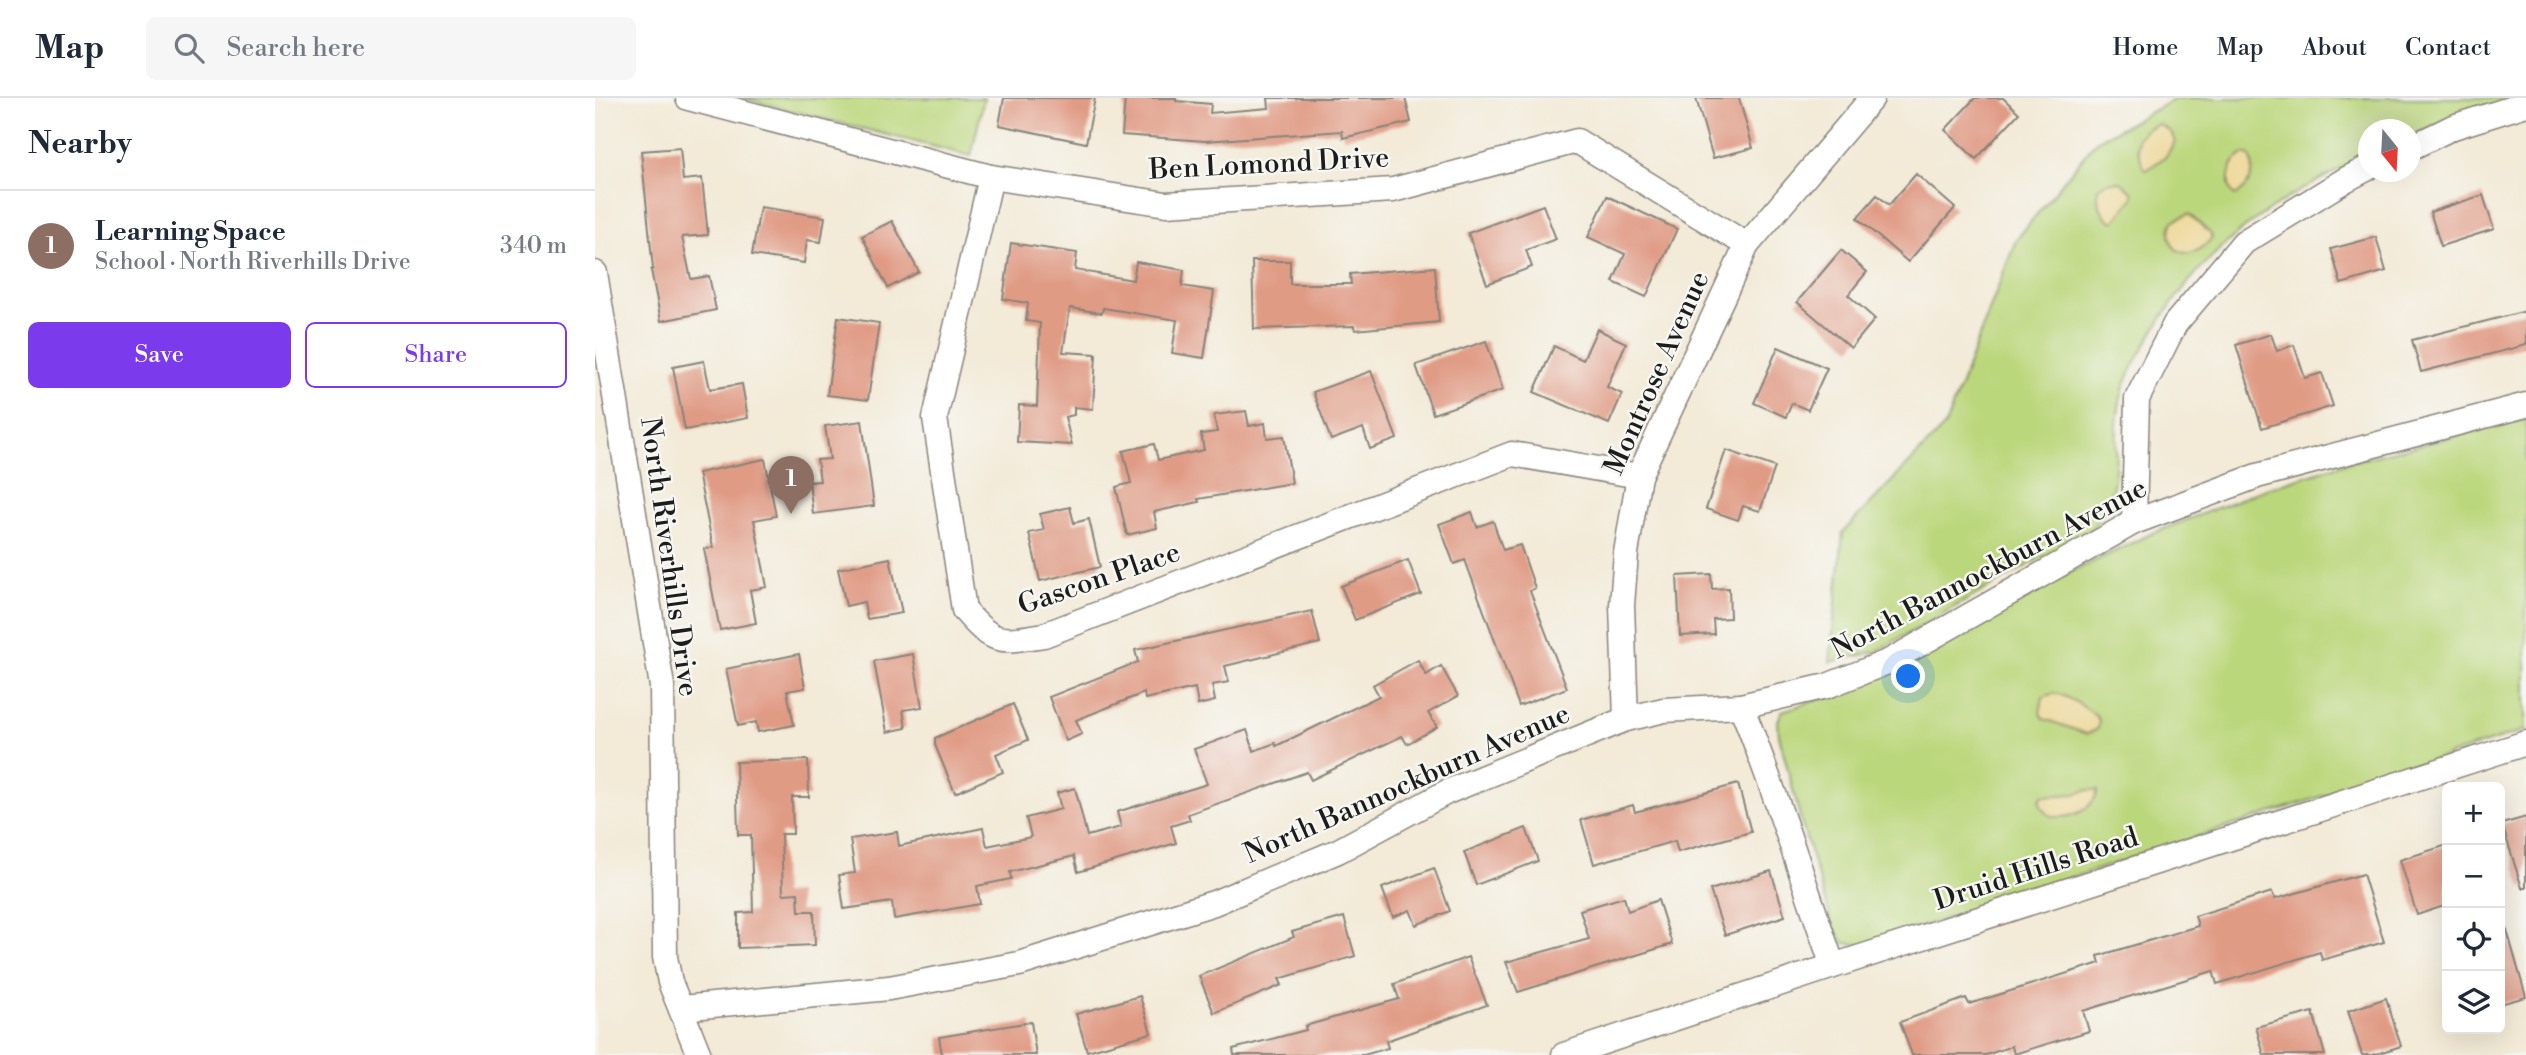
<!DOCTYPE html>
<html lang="en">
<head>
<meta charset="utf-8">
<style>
  :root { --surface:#fff; --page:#f6f6f7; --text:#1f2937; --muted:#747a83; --line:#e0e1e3; --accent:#7c3aed }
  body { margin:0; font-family:"Libre Bodoni",serif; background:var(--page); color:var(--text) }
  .controls { position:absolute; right:21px; bottom:21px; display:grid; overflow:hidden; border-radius:10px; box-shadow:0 7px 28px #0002 }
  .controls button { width:63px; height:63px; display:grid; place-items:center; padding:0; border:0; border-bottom:2px solid var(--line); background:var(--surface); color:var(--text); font:35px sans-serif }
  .compass { position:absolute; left:1763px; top:21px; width:63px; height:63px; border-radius:50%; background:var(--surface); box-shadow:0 7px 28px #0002; rotate:162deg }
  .you { position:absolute; left:1314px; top:579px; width:24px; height:24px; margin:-18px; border:5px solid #fff; border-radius:50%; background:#1a73e8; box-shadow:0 0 0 10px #1a73e833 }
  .badge { display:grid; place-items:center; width:46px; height:46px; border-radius:50%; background:var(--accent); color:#fff; font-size:23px; font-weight:700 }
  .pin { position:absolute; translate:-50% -58px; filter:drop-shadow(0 2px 4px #0008) }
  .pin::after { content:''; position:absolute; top:37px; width:24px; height:21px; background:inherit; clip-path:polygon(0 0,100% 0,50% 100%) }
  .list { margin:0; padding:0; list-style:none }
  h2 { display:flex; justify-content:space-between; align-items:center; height:91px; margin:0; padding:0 28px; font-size:30px }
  h2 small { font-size:23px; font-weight:400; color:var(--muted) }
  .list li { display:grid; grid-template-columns:46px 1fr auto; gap:21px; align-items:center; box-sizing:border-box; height:112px; padding:0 28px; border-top:2px solid var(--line) }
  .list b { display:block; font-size:26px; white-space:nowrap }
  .list p { margin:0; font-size:23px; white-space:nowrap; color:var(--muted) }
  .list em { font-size:23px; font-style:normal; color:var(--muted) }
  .actions { display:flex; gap:14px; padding:21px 28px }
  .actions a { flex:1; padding:16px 0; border:2px solid var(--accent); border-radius:10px; text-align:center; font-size:24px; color:var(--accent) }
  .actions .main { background:var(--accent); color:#fff }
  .icon { flex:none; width:38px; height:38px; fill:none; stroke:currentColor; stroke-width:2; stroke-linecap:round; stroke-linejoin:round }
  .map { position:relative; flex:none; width:1931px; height:957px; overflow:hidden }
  header { display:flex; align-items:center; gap:42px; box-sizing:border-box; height:98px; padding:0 35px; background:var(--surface); border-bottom:2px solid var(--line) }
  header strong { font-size:33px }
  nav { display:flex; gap:38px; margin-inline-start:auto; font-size:24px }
  .search { width:490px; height:63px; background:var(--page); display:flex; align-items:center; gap:18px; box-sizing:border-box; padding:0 24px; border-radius:10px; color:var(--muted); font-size:26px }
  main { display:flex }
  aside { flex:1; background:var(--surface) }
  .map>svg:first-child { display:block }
  .green { fill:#bbd77c; stroke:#6c7a4c; stroke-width:2 }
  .sand { fill:#eeda9e; stroke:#857b5d; stroke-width:2 }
  .building { fill:#e09b85 }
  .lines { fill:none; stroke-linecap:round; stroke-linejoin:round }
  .minor-casing { stroke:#88837a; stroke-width:27 }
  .minor { stroke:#fff; stroke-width:24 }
  .labels { text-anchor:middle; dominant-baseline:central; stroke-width:5; stroke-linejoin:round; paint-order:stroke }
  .street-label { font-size:28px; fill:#1c1c1c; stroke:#f6f6f2 }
</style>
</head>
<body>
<header>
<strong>Map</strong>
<div class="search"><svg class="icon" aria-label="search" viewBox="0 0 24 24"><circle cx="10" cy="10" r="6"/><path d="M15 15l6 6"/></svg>Search here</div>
<nav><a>Home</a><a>Map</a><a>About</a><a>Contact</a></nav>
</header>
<main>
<aside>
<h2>Nearby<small></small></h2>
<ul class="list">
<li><span class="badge" style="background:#8d6e63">1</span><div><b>Learning Space</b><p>School · North Riverhills Drive</p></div><em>340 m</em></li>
</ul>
<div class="actions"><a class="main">Save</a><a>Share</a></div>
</aside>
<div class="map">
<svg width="1931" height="957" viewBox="0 0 1931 957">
  <rect width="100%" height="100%" fill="#f6f6f2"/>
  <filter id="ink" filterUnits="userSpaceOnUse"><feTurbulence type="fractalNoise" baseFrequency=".0143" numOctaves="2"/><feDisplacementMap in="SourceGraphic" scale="14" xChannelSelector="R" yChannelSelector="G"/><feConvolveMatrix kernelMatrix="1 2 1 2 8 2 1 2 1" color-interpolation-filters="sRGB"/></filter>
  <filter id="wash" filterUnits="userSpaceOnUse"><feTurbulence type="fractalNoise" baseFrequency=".00686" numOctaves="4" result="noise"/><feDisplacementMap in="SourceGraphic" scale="28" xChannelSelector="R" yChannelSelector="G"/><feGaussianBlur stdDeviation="1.57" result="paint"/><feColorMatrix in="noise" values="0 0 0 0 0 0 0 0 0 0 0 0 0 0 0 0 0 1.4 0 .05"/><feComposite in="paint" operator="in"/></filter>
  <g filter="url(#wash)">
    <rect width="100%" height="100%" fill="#f3ead7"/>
    <g class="green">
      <polygon points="147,0 389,0 376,58"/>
      <path d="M 1582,0 L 1921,0 L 1816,37 L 1815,32 L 1773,32 L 1773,57 C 1677,104 1609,146 1554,241 C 1542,261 1527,286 1524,309 C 1516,359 1531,386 1497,431 L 1280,554 L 1235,564 L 1248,434 L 1350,328 L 1421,142 L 1501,43 Z"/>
      <polygon points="1931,321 1931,632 1269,847 1249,845 1238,828 1206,723 1184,637 1183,623 1187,613 1266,588 1332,558 1468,478 1556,436 1673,390 1751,365"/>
    </g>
    <g class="sand">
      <polygon points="1563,26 1576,34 1580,44 1571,58 1552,72 1549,70 1542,50 1543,40 1551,31"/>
      <path d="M 1649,56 L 1655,58 C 1662,74 1654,91 1639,98 C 1629,85 1634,63 1649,56 Z"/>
      <path d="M 1513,84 L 1526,84 L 1538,95 L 1538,100 L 1519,124 C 1507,120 1501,102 1503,90 Z"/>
      <path d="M 1594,116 L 1615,135 L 1617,139 C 1599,167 1565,156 1578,123 Z"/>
      <path d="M 1460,595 C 1472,598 1497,612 1504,622 L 1503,631 L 1492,636 L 1449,621 L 1445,615 L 1448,599 Z"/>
      <path d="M 1493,692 L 1503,692 C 1496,722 1445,730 1445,701 L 1447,698 L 1480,696 Z"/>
    </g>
    <g id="blocks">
      <g class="building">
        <polygon points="409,0 500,0 491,45 404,27"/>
        <polygon points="530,0 581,0 581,3 616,6 615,15 674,10 673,0 810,0 816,24 748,40 747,33 610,43 527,37"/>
        <polygon points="1101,0 1144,0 1158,50 1118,60"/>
        <polygon points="1380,0 1408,0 1424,15 1381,61 1350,32"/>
        <polygon points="85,50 88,82 107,80 113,137 87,139 96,181 114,178 121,212 66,223 56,172 58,171 46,53"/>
        <polygon points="1321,76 1360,110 1313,164 1262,120 1282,97 1294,107"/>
        <polygon points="1888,97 1899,131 1846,148 1835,114"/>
        <polygon points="1012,98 1082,131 1051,199 1018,184 1030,156 993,139"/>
        <polygon points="948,107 961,141 931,152 937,169 892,186 873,135"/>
        <polygon points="165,109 230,119 226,144 212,142 209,165 157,157"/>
        <polygon points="297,123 324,174 293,190 267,138"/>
        <polygon points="1781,139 1791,173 1746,186 1736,151"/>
        <polygon points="416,145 482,155 480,172 538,182 541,164 589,172 587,188 619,193 609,260 577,255 582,222 508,210 507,215 475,210 468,254 501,256 498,311 479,309 479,317 470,319 477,347 422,344 424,307 442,308 445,225 431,223 433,205 408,201"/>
        <polygon points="1246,152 1272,174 1253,197 1280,221 1256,250 1202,204"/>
        <polygon points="657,163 695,163 695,186 756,186 755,176 840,169 844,224 760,232 759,228 659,231"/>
        <polygon points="1931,213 1931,247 1826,274 1817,242"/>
        <polygon points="243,219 284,225 273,302 232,297"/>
        <polygon points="1002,231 1031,245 1012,289 1027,296 1014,326 939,294 959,248 988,262"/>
        <polygon points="1676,236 1682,253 1699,247 1710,280 1727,275 1738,308 1667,330 1641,247"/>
        <polygon points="891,243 908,292 838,316 821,267"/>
        <polygon points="1183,249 1232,270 1213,312 1197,305 1191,319 1159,305"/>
        <polygon points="109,263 115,291 147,286 153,320 90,332 78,269"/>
        <polygon points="776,273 802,341 775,351 768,330 736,342 718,294"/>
        <polygon points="651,313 654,328 670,325 672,340 689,338 697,385 603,401 604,404 559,414 562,430 532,437 521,389 536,385 528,353 559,346 563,362 609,352 606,336 622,334 619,317"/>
        <polygon points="267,323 279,408 218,416 214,384 225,383 222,362 235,361 230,328"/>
        <polygon points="1131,352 1180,369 1165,413 1148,408 1143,422 1111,411"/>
        <polygon points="170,361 181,418 159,422 172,489 155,492 161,525 125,532 109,451 118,449 103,375"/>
        <polygon points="475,409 479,425 494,421 505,469 445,483 434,435 449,432 445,416"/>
        <polygon points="877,414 882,429 898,423 908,452 925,447 940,490 935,493 972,590 924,608 870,462 859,466 844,426"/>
        <polygon points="295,460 307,515 272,521 269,504 251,508 243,471"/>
        <polygon points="813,462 826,496 760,522 746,488"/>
        <polygon points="1116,476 1117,491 1134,490 1135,520 1118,521 1119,536 1085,538 1082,478"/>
        <polygon points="717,513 725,545 630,568 634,584 617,587 620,603 603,607 600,590 550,601 549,595 481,622 487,636 471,643 454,599 543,564 540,552"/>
        <polygon points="204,556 210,590 192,593 199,627 163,634 161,624 143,628 131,571"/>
        <polygon points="318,556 327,609 308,612 311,630 292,634 279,563"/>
        <polygon points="823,562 831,577 846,568 863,598 833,615 842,629 812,646 807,638 716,682 712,674 593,716 595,722 576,728 581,745 483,774 479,758 415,774 416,781 382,788 385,806 299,821 297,804 249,811 244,777 260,775 255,741 302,734 304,748 388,730 392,748 436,739 431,720 466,711 462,695 480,690 492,738 526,729 522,714 612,686 599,651 652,632 659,653 680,645 681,648 784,598 778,587"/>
        <polygon points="418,606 433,642 401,656 408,674 360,695 340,647 340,640"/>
        <polygon points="213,662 214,699 197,699 198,736 186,736 188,796 203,795 204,813 219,813 220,847 143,850 143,815 158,814 156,737 143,737 141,664"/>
        <polygon points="1143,686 1156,734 1083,754 1080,743 999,766 986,722 1038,707 1040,714"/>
        <polygon points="1931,719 1931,790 1927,790 1907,726"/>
        <polygon points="931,730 943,763 881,787 869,754"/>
        <polygon points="1852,747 1852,807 1822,817 1805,762"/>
        <polygon points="839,770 855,813 821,827 815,812 798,819 787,790"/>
        <polygon points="1176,773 1190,818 1130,837 1115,792"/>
        <polygon points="1768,776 1789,844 1727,862 1725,854 1622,886 1618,873 1488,913 1494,933 1419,956 1417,948 1391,957 1317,957 1305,924 1371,900 1374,906 1505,865 1503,858 1603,828 1600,818 1677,794 1680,801"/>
        <polygon points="1029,799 1033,813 1063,802 1077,846 923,894 911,864 994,841 985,812"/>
        <polygon points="749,819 760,858 684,881 687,887 619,915 604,878 699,839 697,834"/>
        <polygon points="1905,825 1910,825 1931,899 1905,906"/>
        <polygon points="873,859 892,907 791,943 793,950 769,957 639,957 638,951 711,932 710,928 804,901 799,886"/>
        <polygon points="545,898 556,935 492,953 481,916"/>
        <polygon points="1791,900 1806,948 1778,957 1767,957 1753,913"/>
        <polygon points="1718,914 1730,957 1669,957 1661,929"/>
        <polygon points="436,924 441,957 347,957 344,939"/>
      </g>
    </g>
  </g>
  <g filter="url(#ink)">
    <use href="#blocks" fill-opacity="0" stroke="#88837a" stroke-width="2"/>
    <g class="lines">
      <g class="minor-casing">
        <g id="minor">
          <polyline points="93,0 396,79 571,106 798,92 982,43 1152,147"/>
          <polyline points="1815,50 1858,29 1931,6"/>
          <path d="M 396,79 L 340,320 L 369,512 C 399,547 405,544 449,537 L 917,356 L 1044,378"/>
          <polyline points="0,175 67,588 70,859 75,884 104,957"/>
          <polyline points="1539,424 1542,301 1580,226 1649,144 1750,82 1773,70"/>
          <path d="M 1146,608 C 1181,693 1207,781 1238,868"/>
          <polyline points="1031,621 1027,507 1031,455 1044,378 1152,147 1277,0"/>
          <polyline points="87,910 294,890 424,866 619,805 743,753 852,694 1031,621 1069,612 1146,608 1232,588 1295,563 1539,424 1662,378 1931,307"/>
          <polyline points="969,957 1238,868 1931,645"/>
        </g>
      </g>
      <use href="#minor" class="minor"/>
    </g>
  </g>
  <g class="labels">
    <g class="street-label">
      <text transform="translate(674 66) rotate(-3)">Ben Lomond Drive</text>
      <text transform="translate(1062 275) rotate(-66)">Montrose Avenue</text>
      <text transform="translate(74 459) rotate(82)">North Riverhills Drive</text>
      <text transform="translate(1394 471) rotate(-28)">North Bannockburn Avenue</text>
      <text transform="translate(504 481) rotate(-19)">Gascon Place</text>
      <text transform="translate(812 686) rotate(-24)">North Bannockburn Avenue</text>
      <text transform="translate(1441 771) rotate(-18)">Druid Hills Road</text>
    </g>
  </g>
</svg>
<div class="controls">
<button>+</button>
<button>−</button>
<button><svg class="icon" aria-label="locate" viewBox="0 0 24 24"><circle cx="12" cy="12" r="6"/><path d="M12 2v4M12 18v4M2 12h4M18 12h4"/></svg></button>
<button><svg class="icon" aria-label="layers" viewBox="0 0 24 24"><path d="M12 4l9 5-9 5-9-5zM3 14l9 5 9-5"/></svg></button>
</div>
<svg class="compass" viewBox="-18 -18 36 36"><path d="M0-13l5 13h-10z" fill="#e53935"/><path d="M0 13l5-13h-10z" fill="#747a83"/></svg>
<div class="you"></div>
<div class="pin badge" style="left:196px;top:416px;background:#8d6e63">1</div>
</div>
</main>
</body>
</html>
